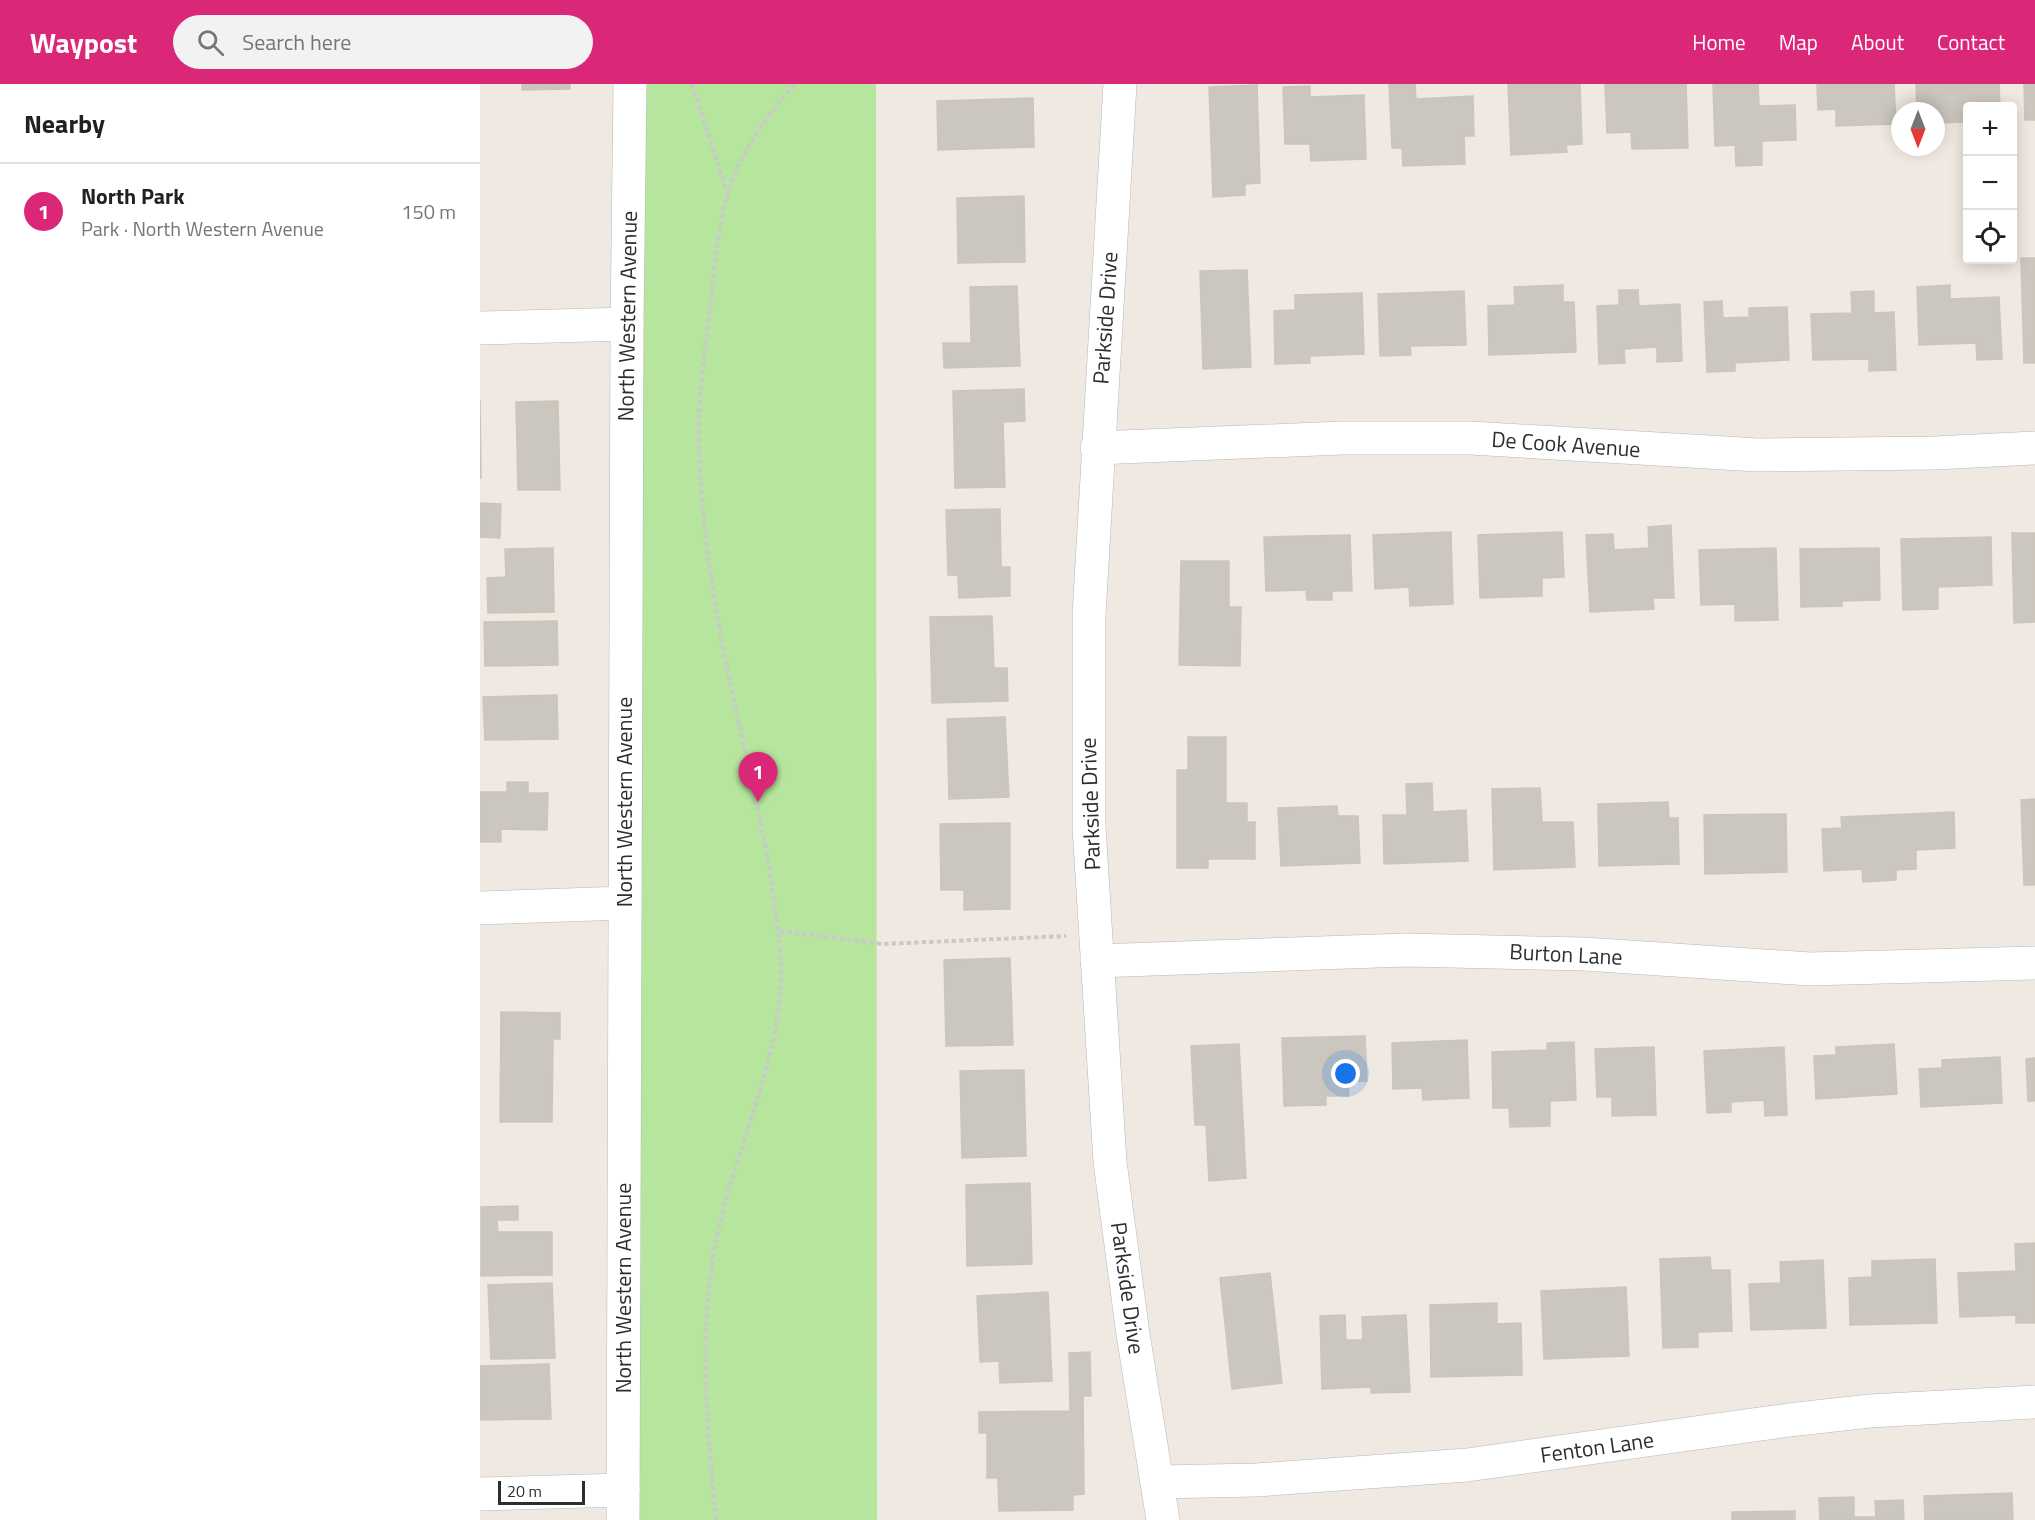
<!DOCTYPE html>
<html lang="en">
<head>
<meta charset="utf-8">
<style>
  :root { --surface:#fff; --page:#f2f2f2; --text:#202124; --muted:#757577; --line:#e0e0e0; --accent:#db2777 }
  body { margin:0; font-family:"Titillium Web",sans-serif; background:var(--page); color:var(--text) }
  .controls { position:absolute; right:18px; top:18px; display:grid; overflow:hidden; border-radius:6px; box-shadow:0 3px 15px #0003 }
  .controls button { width:54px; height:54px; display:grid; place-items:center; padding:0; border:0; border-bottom:2px solid var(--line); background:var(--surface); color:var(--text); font:30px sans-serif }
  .compass { position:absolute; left:1411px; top:18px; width:54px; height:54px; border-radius:50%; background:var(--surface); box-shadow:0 3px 15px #0003; rotate:180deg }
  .scale { position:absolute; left:18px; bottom:15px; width:87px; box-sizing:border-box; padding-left:6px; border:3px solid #2e2e2e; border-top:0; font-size:16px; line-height:21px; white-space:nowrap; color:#2e2e2e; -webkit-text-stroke:4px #fff; paint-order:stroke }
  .you { position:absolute; left:866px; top:990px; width:21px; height:21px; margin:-15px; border:4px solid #fff; border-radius:50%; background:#1a73e8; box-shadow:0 0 0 9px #1a73e833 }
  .badge { display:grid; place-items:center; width:39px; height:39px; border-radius:50%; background:var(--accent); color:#fff; font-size:20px; font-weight:700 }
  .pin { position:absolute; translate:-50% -50px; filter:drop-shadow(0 2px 3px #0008) }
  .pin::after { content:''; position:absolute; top:32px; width:21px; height:18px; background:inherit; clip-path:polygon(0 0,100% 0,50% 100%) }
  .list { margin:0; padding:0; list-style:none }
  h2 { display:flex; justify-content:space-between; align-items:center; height:78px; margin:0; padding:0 24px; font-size:26px }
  h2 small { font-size:20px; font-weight:400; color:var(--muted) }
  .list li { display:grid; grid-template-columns:39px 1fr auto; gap:18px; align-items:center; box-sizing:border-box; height:96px; padding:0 24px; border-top:2px solid var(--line) }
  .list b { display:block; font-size:22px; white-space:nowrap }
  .list p { margin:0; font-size:20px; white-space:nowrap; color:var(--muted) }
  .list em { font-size:20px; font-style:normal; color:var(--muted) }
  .icon { flex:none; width:33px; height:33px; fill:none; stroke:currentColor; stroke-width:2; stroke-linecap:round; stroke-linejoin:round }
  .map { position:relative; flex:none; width:1555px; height:1436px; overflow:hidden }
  header { display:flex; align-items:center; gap:36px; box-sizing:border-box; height:84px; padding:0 30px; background:var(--accent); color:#fff }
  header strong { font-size:28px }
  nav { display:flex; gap:33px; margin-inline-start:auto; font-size:21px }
  .search { width:420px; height:54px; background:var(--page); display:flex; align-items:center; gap:15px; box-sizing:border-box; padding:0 21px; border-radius:33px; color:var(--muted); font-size:22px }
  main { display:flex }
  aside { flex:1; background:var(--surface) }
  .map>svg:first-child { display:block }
  .green { fill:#b6e59e }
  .building { fill:#cbc7bf; stroke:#cbc5ba; stroke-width:1.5 }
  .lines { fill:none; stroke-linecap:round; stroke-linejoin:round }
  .minor-casing { stroke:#b4b7c1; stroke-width:34 }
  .path { stroke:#c9c9c9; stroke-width:4; stroke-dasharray:4.5 3; stroke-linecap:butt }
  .minor { stroke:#fff; stroke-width:33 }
  .labels { text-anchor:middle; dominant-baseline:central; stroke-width:4.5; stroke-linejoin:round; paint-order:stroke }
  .street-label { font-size:22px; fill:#2e2e2e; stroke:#fff }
</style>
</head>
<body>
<header>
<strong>Waypost</strong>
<div class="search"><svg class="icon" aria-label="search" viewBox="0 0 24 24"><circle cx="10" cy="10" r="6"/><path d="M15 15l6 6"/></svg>Search here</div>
<nav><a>Home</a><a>Map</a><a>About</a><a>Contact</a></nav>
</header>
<main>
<aside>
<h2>Nearby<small></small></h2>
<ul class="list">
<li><span class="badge">1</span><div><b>North Park</b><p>Park · North Western Avenue</p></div><em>150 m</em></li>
</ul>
</aside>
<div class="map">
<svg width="1555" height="1436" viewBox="0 0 1555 1436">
  <rect width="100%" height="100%" fill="#efe9e1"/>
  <polygon class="green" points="161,0 396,0 397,1436 158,1436"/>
  <g class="building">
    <polygon points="42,0 90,0 90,5 42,6"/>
    <polygon points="909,0 935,0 936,15 993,12 994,52 984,52 985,80 923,82 922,64 912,64"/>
    <polygon points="1028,0 1100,0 1102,60 1086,61 1087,68 1031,71"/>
    <polygon points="1125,0 1206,0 1208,64 1152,65 1151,48 1127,49"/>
    <polygon points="1233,0 1278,0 1279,22 1315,21 1316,56 1282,57 1282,81 1256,82 1255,61 1235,62"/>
    <polygon points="1337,0 1414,0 1416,40 1356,42 1356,25 1338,26"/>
    <polygon points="1436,0 1519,0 1520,22 1488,22 1488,53 1485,53 1485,38 1456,39 1456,27 1437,27"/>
    <polygon points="1544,0 1555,0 1555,36 1545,36"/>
    <polygon points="777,1 780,99 765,100 765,111 733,113 729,3"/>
    <polygon points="830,2 830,13 884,11 886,75 831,77 830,60 805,60 803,3"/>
    <polygon points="553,14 554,63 458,66 457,17"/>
    <polygon points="544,112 545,178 478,179 477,114"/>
    <polygon points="1541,174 1555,174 1555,279 1544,279"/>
    <polygon points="767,186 771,283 723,285 720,187"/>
    <polygon points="1083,201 1083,218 1094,218 1096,268 1009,271 1008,222 1035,221 1034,203"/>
    <polygon points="1470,201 1470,215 1519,213 1522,275 1497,276 1496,259 1439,261 1437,203"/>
    <polygon points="537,202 540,282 464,284 463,259 491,259 490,203"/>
    <polygon points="1139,206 1158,206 1159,222 1200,220 1202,277 1177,278 1177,263 1144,265 1145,279 1119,280 1117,222 1139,221"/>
    <polygon points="984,207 986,261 930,262 931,271 900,272 898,210"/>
    <polygon points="1394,207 1394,229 1414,228 1416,286 1389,287 1389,275 1333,276 1331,230 1372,229 1371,208"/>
    <polygon points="882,209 884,270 830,272 830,279 795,280 794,227 815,226 815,211"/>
    <polygon points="1242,217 1243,234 1269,233 1269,224 1307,223 1309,276 1255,279 1255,287 1227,288 1224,218"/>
    <polygon points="544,305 545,337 523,338 525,403 475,404 473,307"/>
    <polygon points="0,316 1,394 0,394"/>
    <polygon points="78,317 80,406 38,406 36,318"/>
    <polygon points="0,419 21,420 20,454 0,453"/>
    <polygon points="520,425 521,483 530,483 530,512 479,514 478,491 468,491 466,426"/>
    <polygon points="1191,441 1194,514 1173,514 1174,525 1110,528 1106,451 1133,450 1134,466 1169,464 1168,443"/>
    <polygon points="971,448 973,520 930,522 929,503 895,505 893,451"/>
    <polygon points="1082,448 1084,493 1062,494 1062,512 1000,514 998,451"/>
    <polygon points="1532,449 1555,449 1555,538 1534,539"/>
    <polygon points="870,451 872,507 852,507 852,516 827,516 826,506 786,507 784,453"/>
    <polygon points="1511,453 1512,501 1458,503 1458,525 1423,526 1421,455"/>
    <polygon points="73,464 74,528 8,529 7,494 26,493 25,465"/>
    <polygon points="1296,464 1298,536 1255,537 1255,520 1221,521 1219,466"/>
    <polygon points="1399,464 1400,516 1362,517 1362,522 1321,523 1320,465"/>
    <polygon points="701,477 749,477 749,523 761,523 760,582 699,581"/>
    <polygon points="512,532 514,584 527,584 528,617 452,619 450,533"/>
    <polygon points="77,537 78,581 5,582 4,538"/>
    <polygon points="77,611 78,655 5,656 3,613"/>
    <polygon points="525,633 529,713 469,715 467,635"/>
    <polygon points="708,653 746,653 746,719 767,719 767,738 775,738 775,775 728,775 728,784 697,784 697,686 708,686"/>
    <polygon points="27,698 48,698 48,709 68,709 67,746 21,745 21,758 0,758 0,708 27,708"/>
    <polygon points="952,699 953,728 986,726 988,777 904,780 903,731 927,731 926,700"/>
    <polygon points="1060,704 1062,738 1093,738 1095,783 1014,786 1012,705"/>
    <polygon points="1555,715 1555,801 1544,801 1541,716"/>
    <polygon points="1188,718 1189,734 1198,734 1199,780 1119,782 1118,720"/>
    <polygon points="857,722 858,732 878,732 880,779 801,782 798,724"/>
    <polygon points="1474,728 1475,764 1436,766 1436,785 1416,786 1416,796 1383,798 1382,785 1344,787 1342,745 1362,744 1361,733"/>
    <polygon points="1306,730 1307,788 1225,790 1224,731"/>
    <polygon points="530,739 530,825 484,826 484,806 461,806 460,740"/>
    <polygon points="530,874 533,961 466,962 464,876"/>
    <polygon points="21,928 80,929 80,955 73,955 72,1038 20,1038"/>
    <polygon points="885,952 887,997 868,998 869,1012 846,1012 846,1021 804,1022 802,954"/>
    <polygon points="987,956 989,1014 943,1016 942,1004 913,1005 912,959"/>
    <polygon points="1094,958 1096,1016 1070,1017 1070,1042 1030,1043 1029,1024 1013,1024 1012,968 1067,966 1067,959"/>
    <polygon points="759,960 766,1094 729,1097 726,1041 715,1041 711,962"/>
    <polygon points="1414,960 1417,1010 1336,1015 1334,972 1356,971 1356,963"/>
    <polygon points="1174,963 1176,1031 1132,1032 1132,1013 1117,1013 1115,965"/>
    <polygon points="1304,963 1307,1031 1285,1032 1284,1016 1251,1018 1251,1028 1227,1029 1224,967"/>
    <polygon points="1520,973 1522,1019 1441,1023 1439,985 1462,984 1462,976"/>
    <polygon points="1555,974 1555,1017 1548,1017 1546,975"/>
    <polygon points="544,986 546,1072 482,1074 480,987"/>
    <polygon points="550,1099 552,1180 487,1182 486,1101"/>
    <polygon points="38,1122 38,1136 17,1136 18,1148 72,1148 72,1191 1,1192 1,1123"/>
    <polygon points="1555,1159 1555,1239 1536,1239 1536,1231 1480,1233 1478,1189 1536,1187 1535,1160"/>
    <polygon points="1230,1173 1231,1186 1250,1186 1252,1247 1218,1248 1218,1263 1183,1264 1180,1175"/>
    <polygon points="1455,1175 1457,1239 1370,1241 1369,1194 1392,1193 1392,1177"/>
    <polygon points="1343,1176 1346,1244 1271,1246 1269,1200 1301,1199 1300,1178"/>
    <polygon points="790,1189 802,1299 752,1305 740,1194"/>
    <polygon points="72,1199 75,1274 11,1275 8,1201"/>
    <polygon points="1146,1203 1149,1272 1064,1275 1061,1207"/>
    <polygon points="568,1208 572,1297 520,1299 519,1277 500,1278 497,1212"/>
    <polygon points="1017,1219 1017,1240 1041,1239 1042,1291 951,1293 950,1221"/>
    <polygon points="865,1231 866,1256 883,1256 882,1233 926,1231 930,1308 891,1309 891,1303 842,1305 840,1232"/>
    <polygon points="610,1268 611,1312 603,1312 604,1410 593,1411 593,1426 519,1427 518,1394 507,1394 507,1349 499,1349 499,1328 590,1327 589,1269"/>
    <polygon points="69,1280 71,1335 0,1336 0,1282"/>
    <polygon points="1532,1409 1533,1436 1445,1436 1444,1412"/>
    <polygon points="1374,1413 1374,1433 1396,1433 1395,1417 1423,1416 1424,1436 1340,1436 1339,1414"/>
    <polygon points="1315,1427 1315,1436 1252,1436 1252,1428"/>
  </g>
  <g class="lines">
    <g class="minor-casing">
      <g id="minor">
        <polyline points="640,0 609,531 609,743 630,1078 653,1250 683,1436"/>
        <polyline points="0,244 147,240"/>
        <polyline points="617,364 862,354 991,354 1278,371 1455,369 1555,364"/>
        <polyline points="0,824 144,819"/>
        <polyline points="617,877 926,866 1104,870 1330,885 1555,879"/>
        <polyline points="678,1398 776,1396 987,1381 1309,1336 1390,1327 1555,1318"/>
        <polyline points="0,1410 143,1406"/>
        <polyline points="143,1436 147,240 150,0"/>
      </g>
    </g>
    <g class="path">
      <polyline points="212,0 247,108"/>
      <polyline points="300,847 402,860 586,852"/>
      <path d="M 236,1436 C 227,1341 217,1242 238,1148 C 256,1064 297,984 301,897 C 302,864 296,834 292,802 C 281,728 262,657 247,584 C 233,512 221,437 219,363 C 217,316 225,270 230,223 C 235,184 237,144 249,106 C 260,69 289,28 315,0"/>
    </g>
    <use href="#minor" class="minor"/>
  </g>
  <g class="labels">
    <g class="street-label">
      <text transform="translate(147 232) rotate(-89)">North Western Avenue</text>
      <text transform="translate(625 234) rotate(-86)">Parkside Drive</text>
      <text transform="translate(1086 360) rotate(4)">De Cook Avenue</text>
      <text transform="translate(144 718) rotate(-90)">North Western Avenue</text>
      <text transform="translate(610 720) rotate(-92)">Parkside Drive</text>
      <text transform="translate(1086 870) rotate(3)">Burton Lane</text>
      <text transform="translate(143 1204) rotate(-90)">North Western Avenue</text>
      <text transform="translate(648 1204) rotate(82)">Parkside Drive</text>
      <text transform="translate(1117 1363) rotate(-8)">Fenton Lane</text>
    </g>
  </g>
</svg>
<div class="controls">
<button>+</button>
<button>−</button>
<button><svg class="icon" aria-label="locate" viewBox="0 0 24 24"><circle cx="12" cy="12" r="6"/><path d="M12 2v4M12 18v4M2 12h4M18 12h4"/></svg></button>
</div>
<svg class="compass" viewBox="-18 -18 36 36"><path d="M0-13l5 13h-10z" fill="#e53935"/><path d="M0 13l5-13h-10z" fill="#757577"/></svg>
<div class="scale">20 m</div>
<div class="you"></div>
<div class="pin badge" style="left:278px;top:718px">1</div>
</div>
</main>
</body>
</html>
